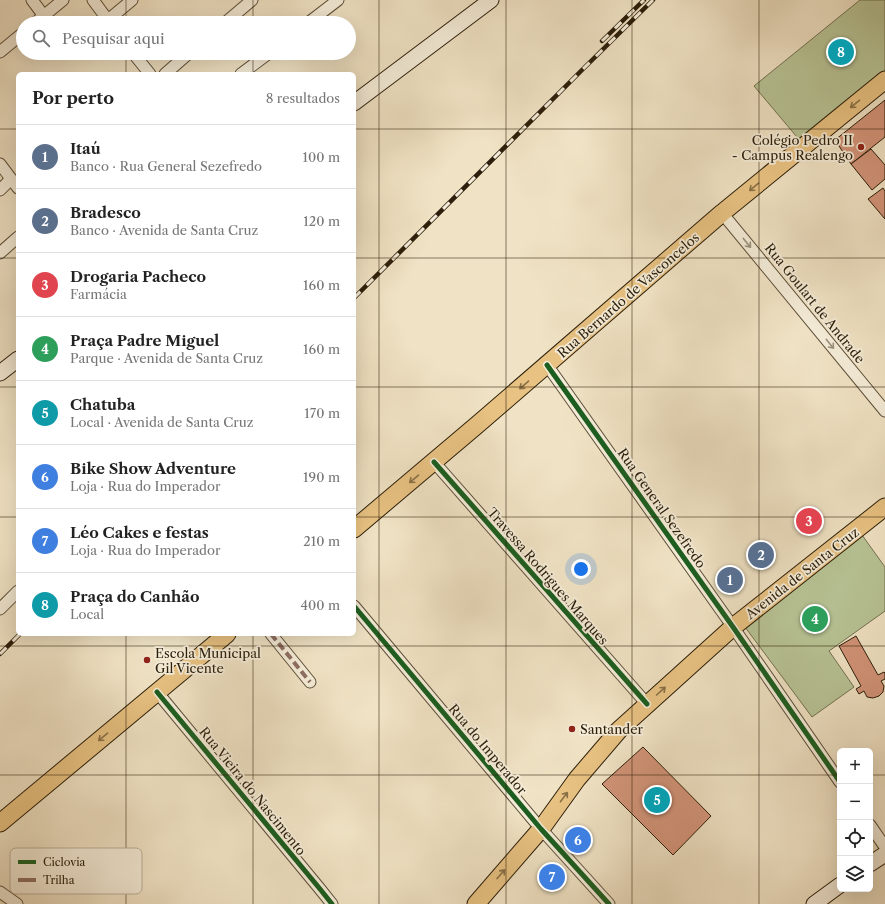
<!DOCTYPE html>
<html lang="pt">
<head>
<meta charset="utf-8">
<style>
  :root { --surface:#fff; --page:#f6f6f6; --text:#222; --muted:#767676; --line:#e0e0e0; --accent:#1a73e8 }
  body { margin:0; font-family:"Libre Caslon Text",serif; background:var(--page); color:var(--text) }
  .controls { position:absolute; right:12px; bottom:12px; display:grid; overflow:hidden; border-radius:6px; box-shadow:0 4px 16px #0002 }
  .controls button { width:36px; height:36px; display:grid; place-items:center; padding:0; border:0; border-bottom:1px solid var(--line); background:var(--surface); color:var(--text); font:20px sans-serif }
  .you { position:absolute; left:581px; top:569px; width:14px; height:14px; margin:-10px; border:3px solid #fff; border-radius:50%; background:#1a73e8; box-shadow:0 0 0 6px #1a73e833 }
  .badge { display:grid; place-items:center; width:26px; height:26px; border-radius:50%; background:var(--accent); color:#fff; font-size:13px; font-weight:700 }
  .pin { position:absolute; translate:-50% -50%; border:2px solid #fff; box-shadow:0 1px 4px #0006 }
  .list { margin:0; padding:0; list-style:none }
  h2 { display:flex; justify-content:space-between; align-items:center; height:52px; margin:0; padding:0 16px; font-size:17px }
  h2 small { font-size:13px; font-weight:400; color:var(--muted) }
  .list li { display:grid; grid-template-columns:26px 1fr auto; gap:12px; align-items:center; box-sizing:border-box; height:64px; padding:0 16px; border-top:1px solid var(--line) }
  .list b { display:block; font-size:15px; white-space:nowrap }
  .list p { margin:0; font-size:13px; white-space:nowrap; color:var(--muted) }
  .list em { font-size:13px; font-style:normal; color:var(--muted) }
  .icon { flex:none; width:22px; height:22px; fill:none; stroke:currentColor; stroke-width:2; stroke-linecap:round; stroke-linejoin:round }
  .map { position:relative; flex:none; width:885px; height:904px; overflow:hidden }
  .search { position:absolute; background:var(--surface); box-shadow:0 4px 16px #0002; left:16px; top:16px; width:340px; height:44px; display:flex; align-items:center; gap:10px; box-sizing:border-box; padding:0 14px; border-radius:22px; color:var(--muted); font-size:15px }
  .panel { position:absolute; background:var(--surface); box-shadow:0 4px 16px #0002; left:16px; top:72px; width:340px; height:564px; border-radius:6px }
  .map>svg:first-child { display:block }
  .green { fill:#b8c496; stroke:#727150 }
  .building { fill:#d29479; stroke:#2c1e0a }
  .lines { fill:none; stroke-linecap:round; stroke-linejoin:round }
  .street-casing { stroke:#5d4f39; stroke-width:13 }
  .secondary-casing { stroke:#2c1e0a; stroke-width:17 }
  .primary-casing { stroke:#2c1e0a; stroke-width:19 }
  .street { stroke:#f5edd9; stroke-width:11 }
  .secondary { stroke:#f5edd9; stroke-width:15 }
  .primary { stroke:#e8c282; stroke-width:17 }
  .rail-casing { stroke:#2c1e0a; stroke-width:4.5 }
  .rail { stroke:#f5edd9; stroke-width:3; stroke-dasharray:9; stroke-linecap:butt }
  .quiet { stroke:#8d6e63; stroke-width:4; stroke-dasharray:8 4; stroke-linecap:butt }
  .cycleway-casing { stroke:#f5edd9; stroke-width:8 }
  .cycleway { stroke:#1b5e20; stroke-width:5 }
  .oneway { stroke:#8a7046 }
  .oneway2 { stroke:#9b907c }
  .grid { fill:none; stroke:#2c1e0a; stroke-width:1; stroke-opacity:0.55 }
  .poi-dot { fill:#8f2418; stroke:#f5edd9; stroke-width:1.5 }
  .labels { text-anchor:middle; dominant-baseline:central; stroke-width:3.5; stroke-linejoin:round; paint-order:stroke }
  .poi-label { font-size:13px; fill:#2c1e0a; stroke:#f5edd9; text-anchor:start }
  .street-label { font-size:13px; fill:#2c1e0a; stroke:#f5edd9 }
  .key { fill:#f5edd9; stroke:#b9af9b; stroke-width:1 }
  .key-label { font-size:11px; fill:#2c1e0a }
</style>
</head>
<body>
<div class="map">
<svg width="885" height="904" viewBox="0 0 885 904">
  <rect width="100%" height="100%" fill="#f0e3c5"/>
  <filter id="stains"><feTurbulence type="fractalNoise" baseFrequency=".005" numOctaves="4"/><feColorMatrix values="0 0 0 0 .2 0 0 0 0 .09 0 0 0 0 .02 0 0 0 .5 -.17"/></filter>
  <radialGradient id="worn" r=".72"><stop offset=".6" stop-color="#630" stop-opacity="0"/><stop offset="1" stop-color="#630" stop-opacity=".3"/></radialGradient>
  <g class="green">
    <polygon points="860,0 885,0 885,76 802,143 754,86"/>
    <polygon points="862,535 885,567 885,611 829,651 854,687 812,717 745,627"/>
  </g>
  <g class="building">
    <polygon points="885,100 885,137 851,164 835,140"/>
    <polygon points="871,149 885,165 885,179 872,190 851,164"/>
    <polygon points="883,188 885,191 885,219 868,199"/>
    <polygon points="856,636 878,675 884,672 885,673 885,679 881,681 884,686 883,692 879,696 873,698 867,697 864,691 859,694 856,689 861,686 839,646"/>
    <polygon points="643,747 711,816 673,855 602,784"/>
  </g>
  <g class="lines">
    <g class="street-casing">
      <g id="street">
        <polyline points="32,0 44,16"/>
        <polyline points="93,0 110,23"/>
        <polyline points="108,20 132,0"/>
        <polyline points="35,23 63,0"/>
        <polyline points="225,23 252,0"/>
        <polyline points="308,23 338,0"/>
        <polyline points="0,52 23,33"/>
        <polyline points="133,53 150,74"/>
        <polyline points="165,74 189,53"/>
        <polyline points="241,74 269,53"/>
        <polyline points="0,164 18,188"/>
        <polyline points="0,190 11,179"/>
        <polyline points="722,213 885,411"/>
        <polyline points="0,253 18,237"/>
        <polyline points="547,365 733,627 840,782"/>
        <polyline points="434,462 647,704"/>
        <polyline points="354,606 541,829 609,904"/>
        <polyline points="0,609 18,591"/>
        <polyline points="271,634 310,682"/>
        <polyline points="157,692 320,889 332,904"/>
        <polyline points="870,825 885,847"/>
        <polyline points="0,892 17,904"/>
      </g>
    </g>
    <g class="secondary-casing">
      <g id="secondary">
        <polyline points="354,103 491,0"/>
        <polyline points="0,373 18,359"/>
        <polyline points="870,864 885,854"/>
        <polyline points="814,904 840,885"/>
      </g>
    </g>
    <g class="primary-casing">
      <g id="primary">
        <polyline points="354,529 477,425 722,213 885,80"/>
        <polyline points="0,823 227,634"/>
        <polyline points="476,904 541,829 577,779 619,730 733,627 885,507"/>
      </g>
    </g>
    <use href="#street" class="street"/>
    <use href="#secondary" class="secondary"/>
    <use href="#primary" class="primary"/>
    <g class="rail-casing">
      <g id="rail">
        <polyline points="602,41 644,0"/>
        <polyline points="354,298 583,69 653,0"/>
        <polyline points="0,654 20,634"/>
      </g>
    </g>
    <use href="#rail" class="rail"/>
    <polyline class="quiet" points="271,634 310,682"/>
    <g class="cycleway-casing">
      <g id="cycleway">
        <polyline points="547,365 733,627 840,782"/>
        <polyline points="434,462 647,704"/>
        <polyline points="354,606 541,829 609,904"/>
        <polyline points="157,692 320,889 332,904"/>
      </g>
    </g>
    <use href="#cycleway" class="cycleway"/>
  </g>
  <defs><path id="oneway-shaft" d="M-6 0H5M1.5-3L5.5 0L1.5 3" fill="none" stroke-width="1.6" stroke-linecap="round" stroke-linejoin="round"/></defs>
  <g class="oneway">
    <use href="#oneway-shaft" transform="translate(855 104) rotate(141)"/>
    <use href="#oneway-shaft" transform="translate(754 187) rotate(140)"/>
    <use href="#oneway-shaft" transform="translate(524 385) rotate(139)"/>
    <use href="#oneway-shaft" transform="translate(414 479) rotate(140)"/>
    <use href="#oneway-shaft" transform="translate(661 691) rotate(-42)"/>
    <use href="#oneway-shaft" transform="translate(103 737) rotate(140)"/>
    <use href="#oneway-shaft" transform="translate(564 797) rotate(-53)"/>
    <use href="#oneway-shaft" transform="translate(501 874) rotate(-49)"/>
  </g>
  <g class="oneway2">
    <use href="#oneway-shaft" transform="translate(747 243) rotate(51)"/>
    <use href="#oneway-shaft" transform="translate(830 344) rotate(51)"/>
  </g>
  <path class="grid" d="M 126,0 L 126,23M 253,0 L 253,23M 379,0 L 379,904M 506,0 L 506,904M 632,0 L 632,904M 759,0 L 759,904M 126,53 L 126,74M 253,53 L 253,74M 0,129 L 18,129M 354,129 L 885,129M 0,258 L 18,258M 354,258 L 885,258M 0,387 L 18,387M 354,387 L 885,387M 0,517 L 18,517M 354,517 L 885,517M 126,634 L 126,904M 253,634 L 253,904M 0,646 L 885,646M 0,775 L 840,775M 870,775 L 885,775"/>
  <g class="poi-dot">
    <circle cx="861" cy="147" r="4"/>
    <circle cx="147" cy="660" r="4"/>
    <circle cx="572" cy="729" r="4"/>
  </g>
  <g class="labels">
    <g class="poi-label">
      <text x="853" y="140" text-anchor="end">Colégio Pedro II<tspan x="853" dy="15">- Campus Realengo</tspan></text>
      <text x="155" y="653">Escola Municipal<tspan x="155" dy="15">Gil Vicente</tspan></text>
      <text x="580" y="729">Santander</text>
    </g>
    <g class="street-label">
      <text transform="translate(628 295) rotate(-41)">Rua Bernardo de Vasconcelos</text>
      <text transform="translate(815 303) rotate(51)">Rua Goulart de Andrade</text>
      <text transform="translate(662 508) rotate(55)">Rua General Sezefredo</text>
      <text transform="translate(802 573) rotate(-38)">Avenida de Santa Cruz</text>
      <text transform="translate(548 576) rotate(49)">Travessa Rodrigues Marques</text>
      <text transform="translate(488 749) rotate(50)">Rua do Imperador</text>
      <text transform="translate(253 791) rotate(51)">Rua Vieira do Nascimento</text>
    </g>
  </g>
  <rect x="10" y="848" width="132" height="46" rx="6" class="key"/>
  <rect x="18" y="860" width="18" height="4" fill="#1b5e20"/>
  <rect x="18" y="878" width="18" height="4" fill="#8d6e63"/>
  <g class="key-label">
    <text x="43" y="866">Ciclovia</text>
    <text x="43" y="884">Trilha</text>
  </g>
  <rect width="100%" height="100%" filter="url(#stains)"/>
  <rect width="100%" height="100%" fill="url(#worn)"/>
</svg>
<div class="controls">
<button>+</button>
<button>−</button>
<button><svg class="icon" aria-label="locate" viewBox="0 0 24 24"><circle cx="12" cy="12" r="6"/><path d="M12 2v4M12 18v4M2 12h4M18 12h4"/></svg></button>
<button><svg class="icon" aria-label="layers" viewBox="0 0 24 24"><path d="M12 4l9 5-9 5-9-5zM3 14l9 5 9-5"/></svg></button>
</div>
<div class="you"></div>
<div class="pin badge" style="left:730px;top:580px;background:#5c6f8a">1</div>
<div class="pin badge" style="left:761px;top:555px;background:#5c6f8a">2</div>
<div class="pin badge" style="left:809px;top:521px;background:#e0444e">3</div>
<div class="pin badge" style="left:815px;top:619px;background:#2e9e5b">4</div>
<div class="pin badge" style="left:657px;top:800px;background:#0f9aa8">5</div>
<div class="pin badge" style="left:578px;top:840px;background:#3f7fe0">6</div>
<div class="pin badge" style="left:552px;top:877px;background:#3f7fe0">7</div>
<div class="pin badge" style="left:841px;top:52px;background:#0f9aa8">8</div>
<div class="search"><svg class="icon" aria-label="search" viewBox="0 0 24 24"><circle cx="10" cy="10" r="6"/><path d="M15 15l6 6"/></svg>Pesquisar aqui</div>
<section class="panel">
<h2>Por perto<small>8 resultados</small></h2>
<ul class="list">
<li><span class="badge" style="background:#5c6f8a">1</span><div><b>Itaú</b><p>Banco · Rua General Sezefredo</p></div><em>100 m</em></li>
<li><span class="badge" style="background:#5c6f8a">2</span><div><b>Bradesco</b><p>Banco · Avenida de Santa Cruz</p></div><em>120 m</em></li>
<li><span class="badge" style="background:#e0444e">3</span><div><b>Drogaria Pacheco</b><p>Farmácia</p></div><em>160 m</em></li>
<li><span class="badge" style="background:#2e9e5b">4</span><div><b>Praça Padre Miguel</b><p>Parque · Avenida de Santa Cruz</p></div><em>160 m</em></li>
<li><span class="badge" style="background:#0f9aa8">5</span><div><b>Chatuba</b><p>Local · Avenida de Santa Cruz</p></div><em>170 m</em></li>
<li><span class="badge" style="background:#3f7fe0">6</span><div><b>Bike Show Adventure</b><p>Loja · Rua do Imperador</p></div><em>190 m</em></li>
<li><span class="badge" style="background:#3f7fe0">7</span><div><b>Léo Cakes e festas</b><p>Loja · Rua do Imperador</p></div><em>210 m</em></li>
<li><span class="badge" style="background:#0f9aa8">8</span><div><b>Praça do Canhão</b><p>Local</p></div><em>400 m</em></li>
</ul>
</section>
</div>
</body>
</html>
